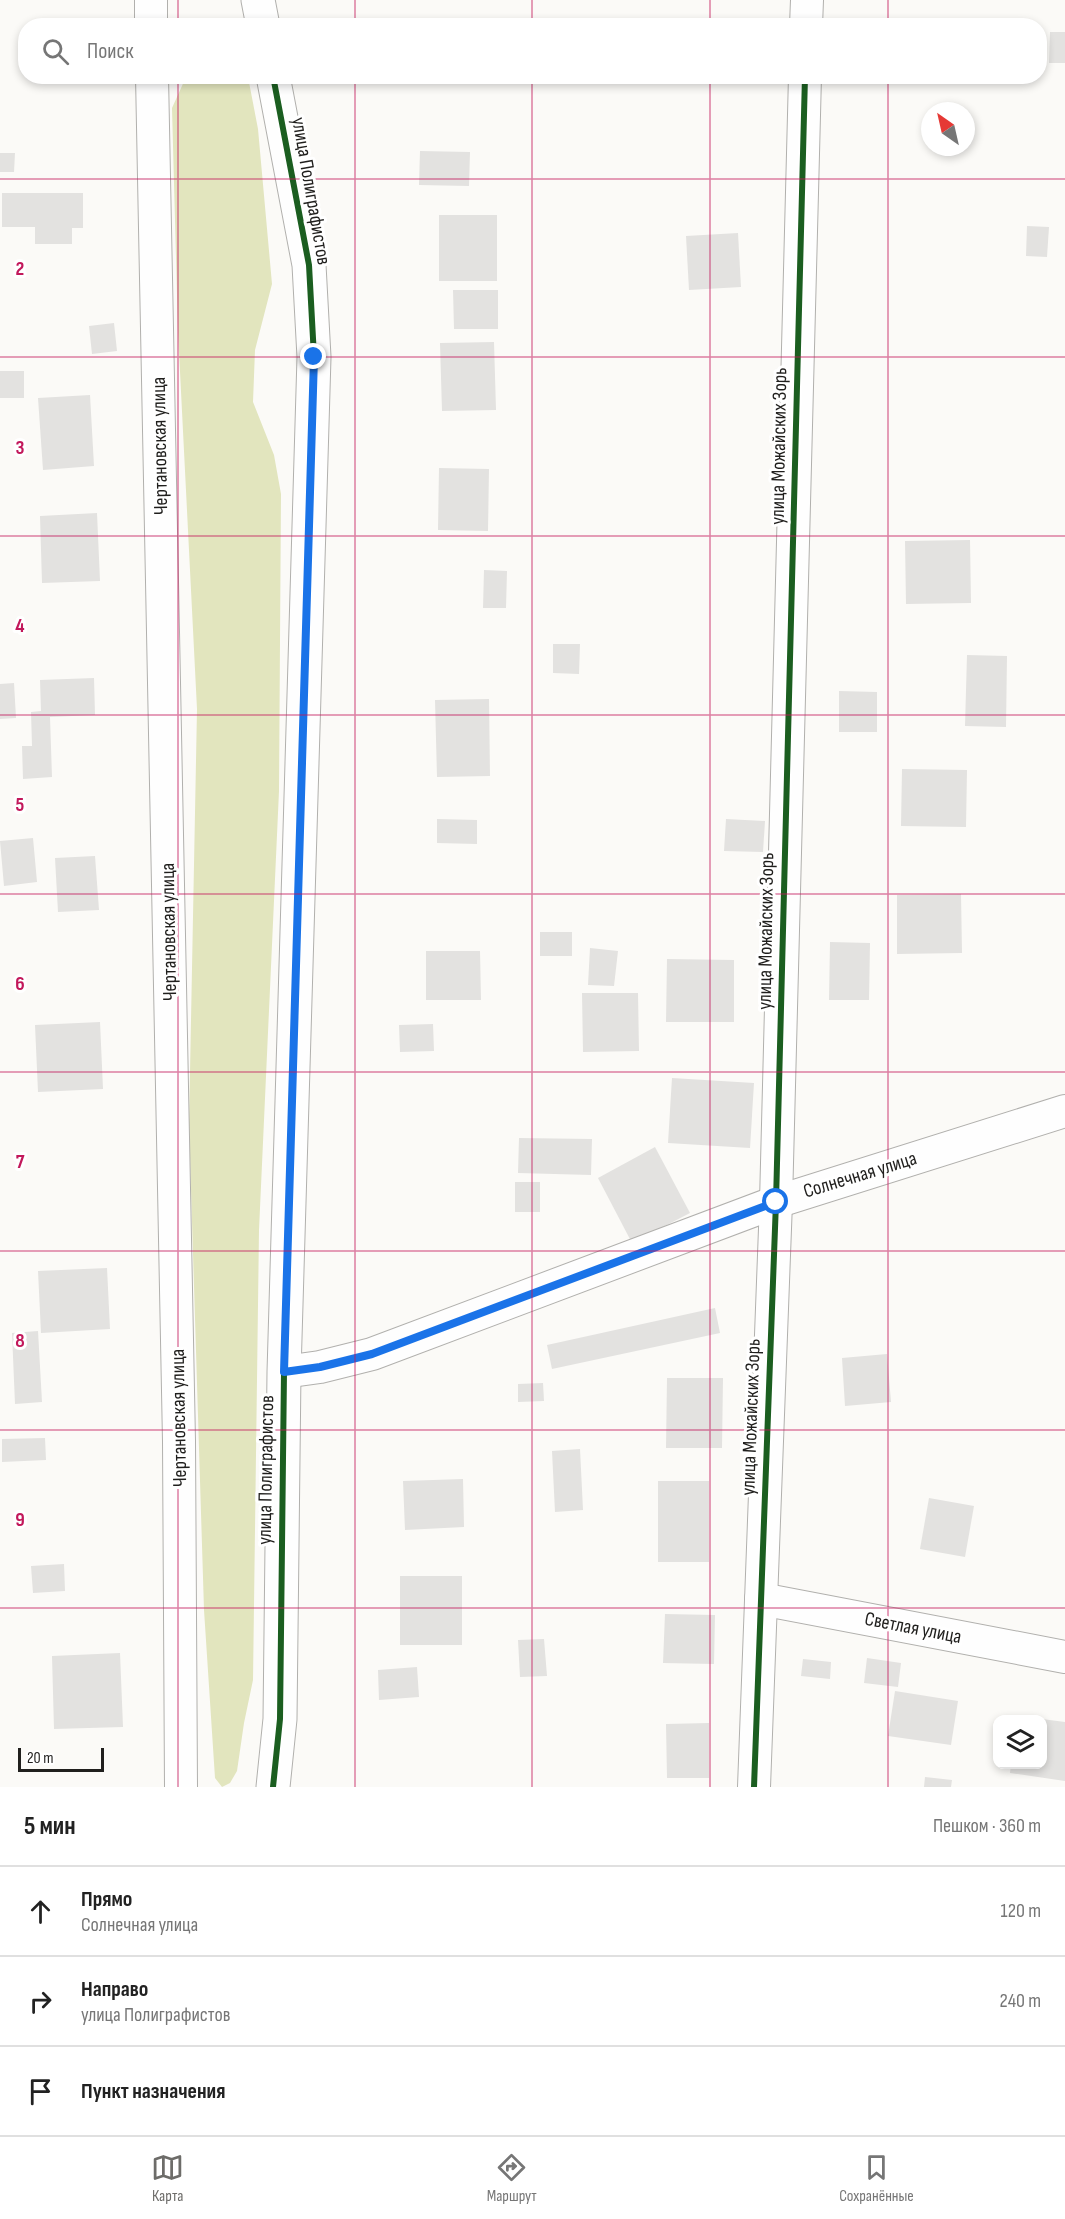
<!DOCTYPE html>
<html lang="ru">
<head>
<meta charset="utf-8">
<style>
  :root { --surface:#fff; --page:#f6f6f6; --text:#222; --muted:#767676; --line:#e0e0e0; --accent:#6d6c69 }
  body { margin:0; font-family:"Sofia Sans Condensed",sans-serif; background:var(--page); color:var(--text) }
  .controls { position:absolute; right:18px; bottom:18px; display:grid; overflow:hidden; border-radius:12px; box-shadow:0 3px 9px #0003 }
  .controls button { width:54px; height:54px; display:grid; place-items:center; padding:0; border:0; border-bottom:2px solid var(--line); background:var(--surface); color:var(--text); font:30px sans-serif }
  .compass { position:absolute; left:921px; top:102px; width:54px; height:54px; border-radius:50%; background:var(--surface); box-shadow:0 3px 9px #0003; rotate:326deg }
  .scale { position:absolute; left:18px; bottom:15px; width:86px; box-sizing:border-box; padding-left:6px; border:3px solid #201f1d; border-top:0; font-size:16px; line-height:21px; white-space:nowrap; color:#201f1d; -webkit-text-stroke:4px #fff; paint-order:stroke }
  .stop { position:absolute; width:18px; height:18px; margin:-14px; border:4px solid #1a73e8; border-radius:50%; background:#fff }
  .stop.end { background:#1a73e8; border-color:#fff; box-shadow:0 2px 6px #0008 }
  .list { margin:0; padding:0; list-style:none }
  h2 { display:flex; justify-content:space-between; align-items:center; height:78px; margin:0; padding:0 24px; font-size:26px }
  h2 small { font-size:20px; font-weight:400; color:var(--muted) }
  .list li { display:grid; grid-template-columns:39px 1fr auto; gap:18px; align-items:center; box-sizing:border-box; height:90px; padding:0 24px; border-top:2px solid var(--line) }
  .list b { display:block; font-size:22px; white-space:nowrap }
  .list p { margin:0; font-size:20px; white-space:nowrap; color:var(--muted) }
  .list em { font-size:20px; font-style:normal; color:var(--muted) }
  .icon { flex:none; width:33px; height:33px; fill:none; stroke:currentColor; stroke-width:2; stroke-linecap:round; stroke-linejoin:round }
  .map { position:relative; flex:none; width:1065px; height:1787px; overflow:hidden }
  .search { position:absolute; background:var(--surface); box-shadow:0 3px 9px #0003; left:18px; right:18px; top:18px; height:66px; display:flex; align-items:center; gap:15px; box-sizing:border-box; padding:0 21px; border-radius:24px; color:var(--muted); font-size:22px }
  .sheet { height:348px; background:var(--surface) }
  nav { display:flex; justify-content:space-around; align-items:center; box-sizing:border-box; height:84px; border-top:2px solid var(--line); background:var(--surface); font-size:16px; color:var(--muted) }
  nav a { display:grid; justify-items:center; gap:3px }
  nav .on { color:var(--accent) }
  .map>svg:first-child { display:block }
  .green { fill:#e2e5be }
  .building { fill:#e3e2e0 }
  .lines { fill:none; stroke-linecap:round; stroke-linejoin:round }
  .street-casing { stroke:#b1b0ad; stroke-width:34 }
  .secondary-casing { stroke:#b1b0ad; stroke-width:35 }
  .street { stroke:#fefefe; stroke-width:32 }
  .secondary { stroke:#fefefe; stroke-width:33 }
  .cycleway-casing { stroke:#fff; stroke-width:10 }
  .cycleway { stroke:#1b5e20; stroke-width:6 }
  .route { stroke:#1a73e8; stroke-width:8 }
  .grid { fill:none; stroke:#c2185b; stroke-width:1.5; stroke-opacity:0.55 }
  .labels { text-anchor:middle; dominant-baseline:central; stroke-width:6; stroke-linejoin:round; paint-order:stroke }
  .street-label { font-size:20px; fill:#201f1d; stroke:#fff }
  .grid-label { font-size:20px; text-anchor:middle; font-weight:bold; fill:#c2185b; stroke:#fff; stroke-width:6; stroke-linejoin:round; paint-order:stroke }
</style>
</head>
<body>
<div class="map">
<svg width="1065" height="1787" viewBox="0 0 1065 1787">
  <rect width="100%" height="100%" fill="#fbfaf7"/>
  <polygon class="green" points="186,77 248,77 258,129 272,284 255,350 253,402 274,455 281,494 279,791 259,1230 253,1680 244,1723 237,1771 230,1783 222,1787 215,1778 204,1610 189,1124 197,709 178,332 172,108"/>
  <g class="building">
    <polygon points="899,19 899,26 857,26 857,20"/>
    <polygon points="1050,32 1065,32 1065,63 1049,63"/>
    <polygon points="420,151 470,152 469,186 419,185"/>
    <polygon points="0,153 15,153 14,172 0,172"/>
    <polygon points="2,193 83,193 83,228 72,228 72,244 35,244 35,227 2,227"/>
    <rect x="439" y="215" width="58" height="66"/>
    <polygon points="1027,226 1049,227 1047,257 1026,256"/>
    <polygon points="738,233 741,287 689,290 686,236"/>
    <polygon points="453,290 498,290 498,329 454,329"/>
    <polygon points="114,323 117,351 92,354 89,326"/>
    <polygon points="494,342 496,410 442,411 440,343"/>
    <rect x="0" y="371" width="24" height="27"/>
    <polygon points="90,395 94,466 43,470 38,398"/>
    <polygon points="439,468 489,469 488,531 438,530"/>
    <polygon points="97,513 100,581 42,583 40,516"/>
    <polygon points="970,540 971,603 906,604 905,541"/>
    <polygon points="484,570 507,571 506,608 483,608"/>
    <polygon points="553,644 580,644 579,674 553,673"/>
    <polygon points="967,655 1007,656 1006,727 965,726"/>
    <polygon points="94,678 95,715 50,717 52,777 23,779 22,746 32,746 31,712 41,711 40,680"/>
    <polygon points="14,683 16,718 0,719 0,684"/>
    <polygon points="839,691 877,692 877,732 839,732"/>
    <polygon points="489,699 490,776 437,777 435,700"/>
    <polygon points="902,769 967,770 966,827 901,826"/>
    <polygon points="437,819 477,820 477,844 437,843"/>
    <polygon points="726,819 765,821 763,852 724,851"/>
    <polygon points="33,838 37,882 4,886 0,841"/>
    <polygon points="95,856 99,910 58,912 55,858"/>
    <polygon points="961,894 962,953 897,954 897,895"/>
    <rect x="540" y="932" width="32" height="24"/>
    <polygon points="830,942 870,943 869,1000 829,1000"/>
    <polygon points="590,948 618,951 614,986 588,985"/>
    <polygon points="426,951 480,951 481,1000 426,1000"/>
    <polygon points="667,959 734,960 734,1022 666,1022"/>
    <polygon points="582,993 638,993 639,1051 583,1052"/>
    <polygon points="100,1022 103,1089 38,1092 35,1025"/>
    <polygon points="433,1024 434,1051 400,1052 399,1025"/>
    <polygon points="672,1078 754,1083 750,1148 668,1143"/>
    <polygon points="519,1138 592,1139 591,1175 518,1173"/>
    <polygon points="655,1147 690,1213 632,1243 598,1178"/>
    <rect x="515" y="1182" width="25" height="30"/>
    <polygon points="107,1268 110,1329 41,1333 38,1271"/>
    <polygon points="715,1308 720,1333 552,1369 547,1345"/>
    <polygon points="38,1331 42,1402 15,1404 12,1333"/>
    <polygon points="887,1354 891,1402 845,1406 842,1358"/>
    <polygon points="667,1378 723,1378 722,1448 666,1448"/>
    <polygon points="543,1383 544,1401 518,1402 518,1384"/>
    <polygon points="45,1438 46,1460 2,1462 2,1439"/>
    <polygon points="580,1449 583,1510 555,1512 552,1451"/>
    <polygon points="463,1479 464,1527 405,1530 403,1481"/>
    <rect x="658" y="1481" width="51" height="81"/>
    <polygon points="929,1498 974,1506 965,1557 920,1549"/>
    <polygon points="64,1564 65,1591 33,1593 31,1566"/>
    <rect x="400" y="1576" width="62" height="69"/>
    <polygon points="665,1614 715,1615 714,1664 663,1663"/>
    <polygon points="544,1639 547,1676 520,1677 518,1640"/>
    <polygon points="120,1653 123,1727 54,1729 52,1656"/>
    <polygon points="867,1658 901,1663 898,1687 864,1683"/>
    <polygon points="803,1659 831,1662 830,1679 801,1676"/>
    <polygon points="417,1667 419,1697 379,1700 378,1670"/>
    <polygon points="895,1691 958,1701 951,1745 888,1736"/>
    <polygon points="1018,1715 1036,1718 1036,1720 1017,1720"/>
    <polygon points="1042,1719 1065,1722 1065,1781 1010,1773 1011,1764 1042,1764"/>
    <polygon points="709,1723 709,1778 667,1778 666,1724"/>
    <polygon points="925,1777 952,1780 951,1787 924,1787"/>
  </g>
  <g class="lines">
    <g class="street-casing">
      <g id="street">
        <polyline points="151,0 151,26"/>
        <polyline points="806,26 807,0"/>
        <polyline points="152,76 179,1441 181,1787"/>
        <polyline points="284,1372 320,1367 372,1354 776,1202 1065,1111"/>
        <polyline points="761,1599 1065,1657"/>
        <polyline points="754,1787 776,1202 805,76"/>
      </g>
    </g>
    <g class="secondary-casing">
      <g id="secondary">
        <polyline points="258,0 263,26"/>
        <polyline points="273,76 309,265 314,357 284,1372 280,1719 273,1787"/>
      </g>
    </g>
    <use href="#street" class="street"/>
    <use href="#secondary" class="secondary"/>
    <g class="cycleway-casing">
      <g id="cycleway">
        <polyline points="273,76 309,265 314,357 284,1372 280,1719 273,1787"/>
        <polyline points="754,1787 776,1202 805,76"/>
      </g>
    </g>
    <use href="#cycleway" class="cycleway"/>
  </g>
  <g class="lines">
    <polyline class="route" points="314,357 284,1372 320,1367 372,1354 776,1202"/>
  </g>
  <path class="grid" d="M 178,0 L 178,26M 355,0 L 355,26M 532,0 L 532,26M 710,0 L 710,26M 888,0 L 888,26M 178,76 L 178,1787M 355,76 L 355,1787M 532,76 L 532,1787M 710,76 L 710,1787M 888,76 L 888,1787M 0,179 L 1065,179M 0,357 L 1065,357M 0,536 L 1065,536M 0,715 L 1065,715M 0,894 L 1065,894M 0,1072 L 1065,1072M 0,1251 L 1065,1251M 0,1430 L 1065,1430M 0,1608 L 1065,1608"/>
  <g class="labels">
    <g class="street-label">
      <text transform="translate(311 191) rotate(80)">улица Полиграфистов</text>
      <text transform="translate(160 446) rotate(-91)">Чертановская улица</text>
      <text transform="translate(779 446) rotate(-89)">улица Можайских Зорь</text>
      <text transform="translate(766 931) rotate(-89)">улица Можайских Зорь</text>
      <text transform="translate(169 932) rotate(-91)">Чертановская улица</text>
      <text transform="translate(860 1175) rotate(-17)">Солнечная улица</text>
      <text transform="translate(751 1417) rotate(-88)">улица Можайских Зорь</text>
      <text transform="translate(179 1418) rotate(-91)">Чертановская улица</text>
      <text transform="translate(266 1470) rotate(-89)">улица Полиграфистов</text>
      <text transform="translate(913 1628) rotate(11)">Светлая улица</text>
    </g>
  </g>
  <g class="grid-label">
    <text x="20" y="275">2</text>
    <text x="20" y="454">3</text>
    <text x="20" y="632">4</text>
    <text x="20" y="811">5</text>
    <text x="20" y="990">6</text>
    <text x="20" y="1168">7</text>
    <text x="20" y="1347">8</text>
    <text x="20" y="1526">9</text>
  </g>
</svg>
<div class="controls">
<button><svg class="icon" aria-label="layers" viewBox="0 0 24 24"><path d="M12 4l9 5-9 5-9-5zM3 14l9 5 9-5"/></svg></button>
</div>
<svg class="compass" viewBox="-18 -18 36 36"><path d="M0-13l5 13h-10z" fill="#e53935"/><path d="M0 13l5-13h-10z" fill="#767676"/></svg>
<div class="scale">20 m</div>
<div class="stop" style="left:776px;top:1202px"></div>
<div class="stop end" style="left:314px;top:357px"></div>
<div class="search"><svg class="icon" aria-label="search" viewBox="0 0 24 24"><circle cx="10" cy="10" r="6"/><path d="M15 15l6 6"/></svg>Поиск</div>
</div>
<section class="sheet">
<h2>5 мин<small>Пешком · 360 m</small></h2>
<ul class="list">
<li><svg class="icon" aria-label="ahead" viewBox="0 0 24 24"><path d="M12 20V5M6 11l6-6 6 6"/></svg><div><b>Прямо</b><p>Солнечная улица</p></div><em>120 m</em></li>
<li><svg class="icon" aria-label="right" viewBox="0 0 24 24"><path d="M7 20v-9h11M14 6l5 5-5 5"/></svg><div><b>Направо</b><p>улица Полиграфистов</p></div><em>240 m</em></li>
<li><svg class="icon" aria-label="arrive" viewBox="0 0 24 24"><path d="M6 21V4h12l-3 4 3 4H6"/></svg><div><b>Пункт назначения</b></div></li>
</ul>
</section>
<nav>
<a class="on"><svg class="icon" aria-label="map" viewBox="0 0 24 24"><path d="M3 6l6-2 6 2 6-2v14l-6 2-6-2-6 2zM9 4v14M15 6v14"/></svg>Карта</a>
<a><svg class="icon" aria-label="directions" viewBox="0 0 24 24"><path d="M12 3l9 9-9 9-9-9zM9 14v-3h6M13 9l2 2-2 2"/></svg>Маршрут</a>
<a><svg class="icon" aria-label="saved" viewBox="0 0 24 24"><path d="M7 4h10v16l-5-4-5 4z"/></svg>Сохранённые</a>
</nav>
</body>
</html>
